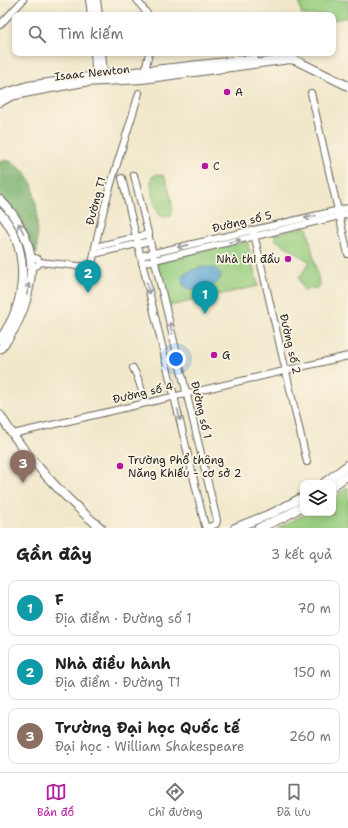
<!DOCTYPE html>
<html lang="vi">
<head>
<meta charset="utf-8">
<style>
  :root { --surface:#fff; --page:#f2f2f2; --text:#202124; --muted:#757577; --line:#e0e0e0; --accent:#b5179e }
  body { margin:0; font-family:"Shantell Sans",sans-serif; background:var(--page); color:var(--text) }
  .controls { position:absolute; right:12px; bottom:12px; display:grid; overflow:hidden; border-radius:8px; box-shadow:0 2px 6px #0003 }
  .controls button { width:36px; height:36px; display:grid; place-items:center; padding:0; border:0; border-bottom:1px solid var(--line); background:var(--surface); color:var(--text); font:20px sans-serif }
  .you { position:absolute; left:176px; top:359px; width:14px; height:14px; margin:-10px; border:3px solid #fff; border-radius:50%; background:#1a73e8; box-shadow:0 0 0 6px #1a73e833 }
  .badge { display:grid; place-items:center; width:26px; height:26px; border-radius:50%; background:var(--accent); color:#fff; font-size:13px; font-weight:700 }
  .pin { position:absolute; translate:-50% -33px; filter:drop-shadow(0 1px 2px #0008) }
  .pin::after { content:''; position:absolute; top:21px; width:14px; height:12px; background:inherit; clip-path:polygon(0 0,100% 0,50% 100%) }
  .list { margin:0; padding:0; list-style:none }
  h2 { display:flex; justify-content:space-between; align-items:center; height:52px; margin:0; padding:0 16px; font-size:17px }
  h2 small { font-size:13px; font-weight:400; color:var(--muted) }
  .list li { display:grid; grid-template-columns:26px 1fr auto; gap:12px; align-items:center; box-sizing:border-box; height:56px; margin:0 8px 8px; padding:0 8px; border:1px solid var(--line); border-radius:8px }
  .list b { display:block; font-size:15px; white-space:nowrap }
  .list p { margin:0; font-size:13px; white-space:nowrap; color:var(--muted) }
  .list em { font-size:13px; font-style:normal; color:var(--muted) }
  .icon { flex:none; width:22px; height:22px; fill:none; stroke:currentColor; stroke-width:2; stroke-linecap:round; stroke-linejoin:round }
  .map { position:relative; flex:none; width:348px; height:528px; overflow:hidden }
  .search { position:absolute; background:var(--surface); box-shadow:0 2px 6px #0003; left:12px; right:12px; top:12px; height:44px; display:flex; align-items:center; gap:10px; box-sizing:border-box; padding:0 14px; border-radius:8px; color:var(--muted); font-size:15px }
  .sheet { height:244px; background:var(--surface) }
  nav { display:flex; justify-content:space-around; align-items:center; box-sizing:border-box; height:56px; border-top:1px solid var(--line); background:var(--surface); font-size:11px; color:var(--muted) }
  nav a { display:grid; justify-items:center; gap:2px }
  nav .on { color:var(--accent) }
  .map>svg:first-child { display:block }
  .green { fill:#97cd7f; stroke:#5a744e }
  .forest { fill:#79b06e; stroke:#4a6645 }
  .water { fill:#5aa5d2; stroke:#3b6077 }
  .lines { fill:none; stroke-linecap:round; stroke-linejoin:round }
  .street-casing { stroke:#676359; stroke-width:8 }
  .secondary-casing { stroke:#676359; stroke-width:10 }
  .street { stroke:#fff; stroke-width:6 }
  .secondary { stroke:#fff; stroke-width:8 }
  .oneway { stroke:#999 }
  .poi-dot { fill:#b5179e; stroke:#fcf5e5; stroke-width:1.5 }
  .labels { text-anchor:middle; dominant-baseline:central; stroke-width:3.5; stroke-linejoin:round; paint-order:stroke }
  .street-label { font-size:11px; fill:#1c1c1c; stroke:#fcf5e5 }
  .poi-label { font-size:11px; fill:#1c1c1c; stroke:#fcf5e5; text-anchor:start }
</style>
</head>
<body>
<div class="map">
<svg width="348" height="528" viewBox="0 0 348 528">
  <rect width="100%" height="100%" fill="#fcf5e5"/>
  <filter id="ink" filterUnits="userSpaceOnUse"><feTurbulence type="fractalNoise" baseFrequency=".025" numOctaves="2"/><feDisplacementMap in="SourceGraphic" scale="8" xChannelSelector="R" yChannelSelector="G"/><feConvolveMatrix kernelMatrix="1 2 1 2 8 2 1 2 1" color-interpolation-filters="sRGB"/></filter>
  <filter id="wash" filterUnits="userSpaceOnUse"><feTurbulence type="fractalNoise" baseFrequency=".012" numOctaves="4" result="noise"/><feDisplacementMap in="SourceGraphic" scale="16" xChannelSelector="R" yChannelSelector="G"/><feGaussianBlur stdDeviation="0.9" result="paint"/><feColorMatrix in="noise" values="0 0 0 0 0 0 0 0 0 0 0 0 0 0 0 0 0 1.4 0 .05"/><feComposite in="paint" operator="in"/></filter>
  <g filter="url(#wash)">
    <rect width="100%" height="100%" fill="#f1e8cb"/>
    <g class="green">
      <polygon points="313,0 348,0 348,17 333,20 333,15 302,15 299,3"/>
      <path d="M 157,174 L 164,176 C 168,184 175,208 171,216 L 162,217 C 155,212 149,186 152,177 Z"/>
      <polygon points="307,227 320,287 304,291 299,278 310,262 276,240 274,234"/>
      <polygon points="247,241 258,286 165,307 156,262"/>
      <polygon points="348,487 348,528 277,528 308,513 333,513 333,499"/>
    </g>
    <polygon class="forest" points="0,160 10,161 26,173 33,186 35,199 37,211 37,254 30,251 19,231 0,202"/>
    <path class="water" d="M 208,267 C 214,268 219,269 221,276 C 216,290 196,293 185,287 C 174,273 197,267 208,267 Z"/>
  </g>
  <g filter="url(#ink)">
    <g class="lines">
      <g class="street-casing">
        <g id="street">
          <polyline points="137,0 148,15"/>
          <polyline points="0,25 23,0"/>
          <polyline points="145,71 149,53"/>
          <polyline points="311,93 348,254"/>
          <polyline points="122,178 205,526 209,527 216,524 217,520 134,175"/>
          <polyline points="253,230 307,462"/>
          <polyline points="95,247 149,234"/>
          <polyline points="94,254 150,241"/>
          <polyline points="141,256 348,208"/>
          <circle cx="35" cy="262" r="4"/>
          <path d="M 39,262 L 89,267 L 93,260 C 95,243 100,226 104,209 C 114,170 128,132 139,93"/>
          <polyline points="142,263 348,214"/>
          <polyline points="133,368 137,376 146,403"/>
          <polyline points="13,434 348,356"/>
        </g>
      </g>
      <g class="secondary-casing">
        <g id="secondary">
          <polyline points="90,0 92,15"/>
          <polyline points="96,0 98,15"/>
          <polyline points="95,53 97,80"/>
          <polyline points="101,53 104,81"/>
          <polyline points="81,78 254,59"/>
          <polyline points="0,95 28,86 69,80"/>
          <polyline points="0,102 11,96 29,92 84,82 142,79 290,59 295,60 348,86"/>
          <path d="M 0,200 C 16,215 30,240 31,263 C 32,293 20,326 0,349"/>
          <path d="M 0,213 C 31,249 28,302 0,339"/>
          <path d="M 0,415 C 25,456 64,498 101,528"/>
          <polyline points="324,483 348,465"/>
          <polyline points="333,486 348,475"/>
          <polyline points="235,528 275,512 303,497"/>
          <polyline points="259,528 284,517 303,506"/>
        </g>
      </g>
      <use href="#street" class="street"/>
      <use href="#secondary" class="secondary"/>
    </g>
    <defs><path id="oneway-shaft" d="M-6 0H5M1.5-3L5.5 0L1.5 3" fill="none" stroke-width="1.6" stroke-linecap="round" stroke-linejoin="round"/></defs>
    <g class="oneway">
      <use href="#oneway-shaft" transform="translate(310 217) rotate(167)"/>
      <use href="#oneway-shaft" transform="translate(21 228) rotate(-117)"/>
      <use href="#oneway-shaft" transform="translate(235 241) rotate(-13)"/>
      <use href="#oneway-shaft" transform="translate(183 246) rotate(167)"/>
      <use href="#oneway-shaft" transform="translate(148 288) rotate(77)"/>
      <use href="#oneway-shaft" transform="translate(28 289) rotate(-79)"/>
      <use href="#oneway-shaft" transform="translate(171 328) rotate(-103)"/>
      <use href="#oneway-shaft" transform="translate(179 415) rotate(77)"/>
    </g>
  </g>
  <g class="poi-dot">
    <circle cx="227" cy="92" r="4"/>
    <circle cx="205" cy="166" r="4"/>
    <circle cx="288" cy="259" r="4"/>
    <circle cx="214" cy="355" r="4"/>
    <circle cx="120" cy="466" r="4"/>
  </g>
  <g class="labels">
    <g class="street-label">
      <text transform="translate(92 73) rotate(-6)">Isaac Newton</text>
      <text transform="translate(96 201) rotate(-75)">Đường T1</text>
      <text transform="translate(242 222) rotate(-13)">Đường số 5</text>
      <text transform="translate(290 344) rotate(77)">Đường số 2</text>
      <text transform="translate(143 393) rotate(-13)">Đường số 4</text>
      <text transform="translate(201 410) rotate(77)">Đường số 1</text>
    </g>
    <g class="poi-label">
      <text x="235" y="92">A</text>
      <text x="213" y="166">C</text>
      <text x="280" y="259" text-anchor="end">Nhà thi đấu</text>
      <text x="222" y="355">G</text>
      <text x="128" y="460">Trường Phổ thông<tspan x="128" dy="13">Năng Khiếu - cơ sở 2</tspan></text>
    </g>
  </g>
</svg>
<div class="controls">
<button><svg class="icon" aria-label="layers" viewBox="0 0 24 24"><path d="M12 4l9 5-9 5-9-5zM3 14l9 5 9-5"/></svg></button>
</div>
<div class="you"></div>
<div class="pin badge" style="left:205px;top:314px;background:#0f9aa8">1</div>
<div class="pin badge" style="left:88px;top:293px;background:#0f9aa8">2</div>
<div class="pin badge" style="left:23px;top:483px;background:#8d6e63">3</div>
<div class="search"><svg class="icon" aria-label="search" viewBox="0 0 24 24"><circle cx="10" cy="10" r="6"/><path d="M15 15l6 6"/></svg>Tìm kiếm</div>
</div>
<section class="sheet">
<h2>Gần đây<small>3 kết quả</small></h2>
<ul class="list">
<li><span class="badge" style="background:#0f9aa8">1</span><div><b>F</b><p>Địa điểm · Đường số 1</p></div><em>70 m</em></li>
<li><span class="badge" style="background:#0f9aa8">2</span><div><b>Nhà điều hành</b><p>Địa điểm · Đường T1</p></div><em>150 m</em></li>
<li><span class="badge" style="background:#8d6e63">3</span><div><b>Trường Đại học Quốc tế</b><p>Đại học · William Shakespeare</p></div><em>260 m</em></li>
</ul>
</section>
<nav>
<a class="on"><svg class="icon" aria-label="map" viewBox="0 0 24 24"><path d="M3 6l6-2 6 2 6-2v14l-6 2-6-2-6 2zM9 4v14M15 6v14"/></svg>Bản đồ</a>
<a><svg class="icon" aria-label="directions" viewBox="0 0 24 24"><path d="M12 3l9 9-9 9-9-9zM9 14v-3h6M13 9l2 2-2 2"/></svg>Chỉ đường</a>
<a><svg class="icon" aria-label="saved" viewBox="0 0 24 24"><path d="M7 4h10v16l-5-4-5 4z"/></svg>Đã lưu</a>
</nav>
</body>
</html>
